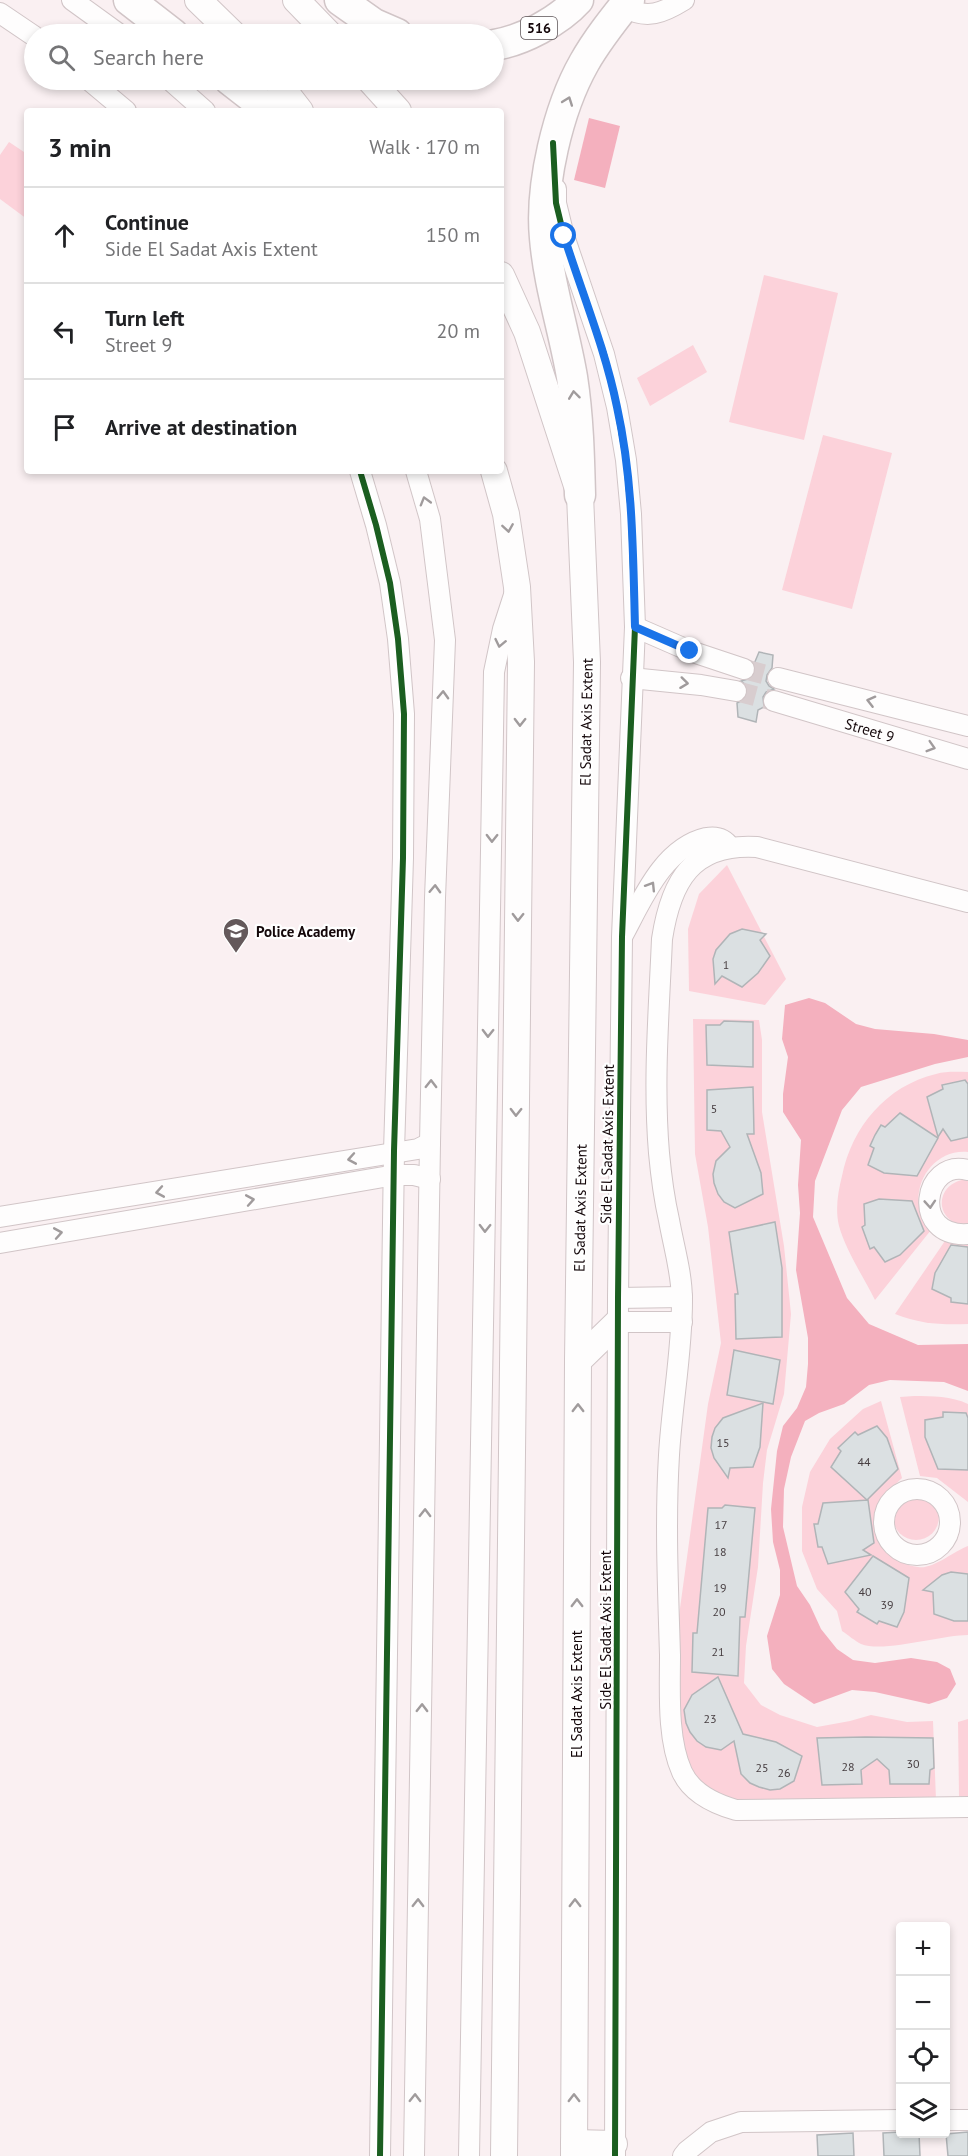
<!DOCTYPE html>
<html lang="en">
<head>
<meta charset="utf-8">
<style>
  :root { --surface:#fff; --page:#f2f2f2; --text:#202124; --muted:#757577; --line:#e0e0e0 }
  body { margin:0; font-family:"PT Sans",sans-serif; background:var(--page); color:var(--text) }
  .controls { position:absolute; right:18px; bottom:18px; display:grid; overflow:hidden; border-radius:6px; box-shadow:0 3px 9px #0003 }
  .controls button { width:54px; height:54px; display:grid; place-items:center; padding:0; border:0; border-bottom:2px solid var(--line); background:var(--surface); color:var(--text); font:30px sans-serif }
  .stop { position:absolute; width:18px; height:18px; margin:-14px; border:4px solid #1a73e8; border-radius:50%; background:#fff }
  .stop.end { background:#1a73e8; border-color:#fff; box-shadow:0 2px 6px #0008 }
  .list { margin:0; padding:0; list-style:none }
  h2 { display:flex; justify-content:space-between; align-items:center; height:78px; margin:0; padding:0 24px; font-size:26px }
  h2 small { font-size:20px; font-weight:400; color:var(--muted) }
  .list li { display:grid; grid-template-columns:39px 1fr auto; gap:18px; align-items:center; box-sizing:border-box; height:96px; padding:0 24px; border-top:2px solid var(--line) }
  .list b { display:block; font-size:22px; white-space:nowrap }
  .list p { margin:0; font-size:20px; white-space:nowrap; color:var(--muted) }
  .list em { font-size:20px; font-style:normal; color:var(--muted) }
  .icon { flex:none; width:33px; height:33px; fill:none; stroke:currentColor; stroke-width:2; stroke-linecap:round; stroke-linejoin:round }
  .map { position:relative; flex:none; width:968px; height:2156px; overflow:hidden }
  .search { position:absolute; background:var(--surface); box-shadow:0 3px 9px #0003; left:24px; top:24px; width:480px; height:66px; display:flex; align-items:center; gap:15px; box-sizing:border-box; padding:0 21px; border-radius:33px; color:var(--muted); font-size:22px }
  .panel { position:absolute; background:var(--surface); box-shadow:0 3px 9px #0003; left:24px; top:108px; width:480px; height:366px; border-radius:6px }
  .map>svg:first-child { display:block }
  .green { fill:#fcd2da }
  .water { fill:#f4b0be }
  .building { fill:#dbe0e2; stroke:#b0b4b7; stroke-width:1.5 }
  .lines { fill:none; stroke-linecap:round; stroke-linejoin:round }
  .minor-tunnel { stroke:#d8cdcf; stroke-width:20; stroke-dasharray:20 10; stroke-linecap:butt }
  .minor-casing { stroke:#d1c5c7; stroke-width:22 }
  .major-casing { stroke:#d1c5c7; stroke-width:28 }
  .highway-casing { stroke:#d1c5c7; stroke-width:33 }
  .minor { stroke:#fefdfd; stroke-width:20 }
  .major { stroke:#fefdfd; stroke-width:26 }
  .highway { stroke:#fefdfd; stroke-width:30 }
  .cycleway-casing { stroke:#fff; stroke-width:10 }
  .cycleway { stroke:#1b5e20; stroke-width:6 }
  .oneway { stroke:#a09b9c }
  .route { stroke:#1a73e8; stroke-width:8 }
  .labels { text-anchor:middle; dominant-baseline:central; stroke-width:4.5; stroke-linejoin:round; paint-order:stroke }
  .number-label { font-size:12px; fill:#463d40 }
  .shield { fill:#fff; stroke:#5a5154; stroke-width:1.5 }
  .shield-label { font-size:14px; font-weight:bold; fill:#14070a }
  .street-label { font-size:15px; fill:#14070a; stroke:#fff }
  .poi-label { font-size:15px; font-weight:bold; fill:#14070a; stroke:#fff; text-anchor:start }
</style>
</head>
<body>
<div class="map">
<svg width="968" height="2156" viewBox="0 0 968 2156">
  <rect width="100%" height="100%" fill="#faf0f2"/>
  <g class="green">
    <polygon points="9,142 27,154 27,219 0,199 0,155"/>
    <polygon points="764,275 838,293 804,440 729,422"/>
    <polygon points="693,345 707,372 650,406 637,378"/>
    <polygon points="823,435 892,453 852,609 782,590"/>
    <polygon points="727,865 786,979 765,1005 689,991 688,929 699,894"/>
    <polygon points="693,1019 759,1020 762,1040 762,1112 784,1246 791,1314 784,1394 767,1450 763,1483 758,1567 746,1646 744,1683 761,1705 780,1715 817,1727 850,1721 871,1715 907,1722 933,1721 936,1800 765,1805 720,1800 704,1786 685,1763 674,1652 708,1404 721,1343 708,1227 695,1154"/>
    <path d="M 968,1072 L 968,1152 C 927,1148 902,1200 931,1230 L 875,1300 C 863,1276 846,1251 839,1226 C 835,1209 838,1192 842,1176 C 852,1127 886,1086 936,1074 C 946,1071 958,1072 968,1072 Z"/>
    <path d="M 968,1179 L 968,1226 C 933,1224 933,1182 968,1179 Z"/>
    <path d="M 947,1238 L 968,1243 L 968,1324 C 942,1325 920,1324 895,1314 Z"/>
    <path d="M 914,1396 C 933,1396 951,1396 968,1404 L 968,1502 L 937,1478 L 920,1476 L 900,1397 Z"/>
    <path d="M 881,1401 L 902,1478 C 895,1485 882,1496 879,1506 C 869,1535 888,1563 918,1567 C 932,1570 954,1551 968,1546 L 968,1635 C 941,1635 884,1653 861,1644 C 855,1641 848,1635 842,1631 L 837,1611 L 817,1589 L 802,1551 L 802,1507 L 810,1472 L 830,1439 L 863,1409 Z"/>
    <circle cx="916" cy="1517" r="23"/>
    <polygon points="968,1719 968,1797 959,1796 958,1722"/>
  </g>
  <g class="water">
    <polygon points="589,118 620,126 605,188 574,180"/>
    <polygon points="809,998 825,1003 856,1024 875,1029 934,1034 968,1040 968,1057 935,1064 861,1087 842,1110 815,1181 813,1217 847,1298 869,1324 918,1345 968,1344 968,1391 944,1382 890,1380 869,1385 844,1404 819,1413 805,1421 791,1457 784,1489 783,1527 797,1586 810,1605 821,1629 837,1649 853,1660 875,1663 911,1658 937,1662 950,1669 956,1684 947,1698 929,1704 875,1692 852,1690 814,1704 784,1684 772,1669 767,1636 780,1595 780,1570 773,1542 771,1509 777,1451 783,1426 797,1408 806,1387 808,1364 808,1338 796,1270 800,1213 798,1185 801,1140 783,1112 783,1094 788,1057 782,1039 785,1005"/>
  </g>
  <g class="building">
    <polygon points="759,652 773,655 772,668 767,675 766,681 769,686 774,689 766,692 763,697 764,707 758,710 756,722 738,717 737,703 745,699 748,694 747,686 741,681 751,678 755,673 754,664"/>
    <polygon points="742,929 766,934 760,940 770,956 758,973 742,987 722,976 715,984 713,959 716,950 730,934"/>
    <polygon points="724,1021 753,1022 753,1067 707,1065 706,1025 720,1025"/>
    <polygon points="965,1080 968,1084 968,1137 951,1141 943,1129 938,1137 927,1097 943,1089 942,1085"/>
    <polygon points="753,1087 754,1134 747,1134 761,1173 763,1194 735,1208 724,1202 718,1194 714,1183 713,1174 716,1161 730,1147 721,1131 707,1130 707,1090"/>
    <polygon points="900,1113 938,1138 917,1176 884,1173 868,1165 874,1148 870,1146 875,1135 881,1125 885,1127"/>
    <polygon points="879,1199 912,1201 924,1231 900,1255 885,1262 874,1247 870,1249 862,1227 865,1225 864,1204"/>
    <polygon points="775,1222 782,1268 782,1337 736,1339 735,1294 738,1294 729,1232"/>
    <polygon points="951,1245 968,1247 968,1304 951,1302 951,1298 932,1289 935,1273"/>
    <polygon points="734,1350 780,1360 773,1404 727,1395"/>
    <polygon points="763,1403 760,1447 753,1467 730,1468 728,1478 714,1458 711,1448 712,1437 715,1428 723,1418"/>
    <polygon points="943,1412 966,1413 968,1418 968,1470 938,1469 925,1437 925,1420 943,1417"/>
    <polygon points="877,1426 887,1438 898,1469 867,1500 831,1467 841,1451 838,1448 855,1432 858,1435"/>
    <polygon points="868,1500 874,1543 863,1550 871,1555 828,1564 822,1547 818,1547 814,1524 818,1524 823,1503"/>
    <polygon points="725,1505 755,1508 745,1617 740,1617 738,1676 692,1672 693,1633 697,1633 708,1508 722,1508"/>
    <polygon points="873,1556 909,1578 904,1612 897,1627 879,1621 877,1624 857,1612 859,1609 845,1592"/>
    <polygon points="951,1572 968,1574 968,1621 954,1621 934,1614 933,1592 923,1590 942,1575"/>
    <polygon points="718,1677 743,1734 776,1742 802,1756 794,1781 780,1789 770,1790 759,1787 750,1783 741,1774 734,1741 721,1750 706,1747 697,1741 690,1732 686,1723 684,1710 692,1695"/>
    <polygon points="866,1737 933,1738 934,1768 930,1770 929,1784 890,1784 889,1770 877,1759 861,1770 862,1784 822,1785 817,1738"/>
    <polygon points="900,2132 919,2133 920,2156 884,2156 883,2133"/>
    <polygon points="968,2132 968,2156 948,2156 946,2134"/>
    <polygon points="853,2133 854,2156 818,2156 817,2135"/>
  </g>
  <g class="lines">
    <g class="minor-tunnel">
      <polyline points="744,669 778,678"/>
      <polyline points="736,691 774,701"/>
    </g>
    <g class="minor-casing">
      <g id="minor">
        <polyline points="72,0 119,34"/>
        <path d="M 624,7 C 647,20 663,13 684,0"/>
        <polyline points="0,13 34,36"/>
        <polyline points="89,80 126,111"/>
        <polyline points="170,80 205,111"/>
        <polyline points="556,189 556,203 564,236 604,354 617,407 626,460 631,514 635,627 622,937 618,1298 615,2156"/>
        <polyline points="360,471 376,525 390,583 398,639 404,714 403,858 394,1151 380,2156"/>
        <polyline points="635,627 690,651 744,669"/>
        <polyline points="631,678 701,685 736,691"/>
        <polyline points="778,678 968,726"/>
        <path id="s1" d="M 774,701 L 968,759"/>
        <path d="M 968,902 L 757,847 C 692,843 671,881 662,939 C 659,1010 653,1082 659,1153 C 661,1175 664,1198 669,1220 C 674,1248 682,1273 682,1301 C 682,1353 672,1403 669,1455 C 665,1522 668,1588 670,1655 C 670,1691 667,1739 682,1772 C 692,1794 715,1804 736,1810 L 968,1807"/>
        <path d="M 623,935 C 642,900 663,848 706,838 C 717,836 724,838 730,847"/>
        <path d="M 968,1170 C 923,1158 910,1238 968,1234"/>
        <polyline points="0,1217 418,1149 430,1143"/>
        <polyline points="0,1243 395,1175 414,1175 430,1179"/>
        <polyline points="618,1298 682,1297"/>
        <polyline points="618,1322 682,1322"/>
        <circle cx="917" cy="1522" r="33"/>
        <polyline points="946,2120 968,2120"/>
        <polyline points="414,2156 430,1143 435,898 445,640 430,519 416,471"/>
        <polyline points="469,2156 494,672 503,629 514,595"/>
        <polyline points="683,2156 687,2151 711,2132 741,2122 900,2120"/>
      </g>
    </g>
    <g class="major-casing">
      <g id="major">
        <polyline points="198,0 233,34"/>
        <polyline points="296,0 329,34"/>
        <polyline points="276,80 300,111"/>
        <polyline points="370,80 398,111"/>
        <polyline points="501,275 527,332 580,495 587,662 578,1361 574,2156"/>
        <polyline points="494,471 506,514 517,587 521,662 504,2156"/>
        <polyline points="578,1361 618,1322"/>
        <polyline points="574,2143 614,2144"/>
      </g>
    </g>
    <g class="highway-casing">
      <g id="highway">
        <polyline points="129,0 173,34"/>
        <polyline points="340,0 374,24 397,34"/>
        <path d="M 494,45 C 522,41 559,21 578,0"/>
        <polyline points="230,80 270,111"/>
        <path d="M 580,495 C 579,455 578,416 572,377 C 564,330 549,286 545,238 C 540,185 558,109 584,63 C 597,40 613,20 629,0"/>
      </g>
    </g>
    <use href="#minor" class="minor"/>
    <use href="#major" class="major"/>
    <use href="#highway" class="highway"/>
    <g class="cycleway-casing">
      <g id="cycleway">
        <polyline points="553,143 556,203 564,236 604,354 617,407 626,460 631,514 635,627 622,937 618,1298 615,2156"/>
        <polyline points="360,471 376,525 390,583 398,639 404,714 403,858 394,1151 380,2156"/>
      </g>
    </g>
    <use href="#cycleway" class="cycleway"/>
  </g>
  <defs><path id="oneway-chevron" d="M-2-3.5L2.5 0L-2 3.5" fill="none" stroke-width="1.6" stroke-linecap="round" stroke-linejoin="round" transform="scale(1.5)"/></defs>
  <g class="oneway">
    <use href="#oneway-chevron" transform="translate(568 101) rotate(-70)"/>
    <use href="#oneway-chevron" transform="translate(574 395) rotate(-97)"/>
    <use href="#oneway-chevron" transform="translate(425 501) rotate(-106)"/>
    <use href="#oneway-chevron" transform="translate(508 528) rotate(81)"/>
    <use href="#oneway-chevron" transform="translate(500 643) rotate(102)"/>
    <use href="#oneway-chevron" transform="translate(684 683) rotate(7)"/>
    <use href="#oneway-chevron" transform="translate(443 695) rotate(-88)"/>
    <use href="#oneway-chevron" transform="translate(871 701) rotate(-166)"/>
    <use href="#oneway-chevron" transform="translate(520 722) rotate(91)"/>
    <use href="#oneway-chevron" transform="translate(931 747) rotate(17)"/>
    <use href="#oneway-chevron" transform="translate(492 838) rotate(91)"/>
    <use href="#oneway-chevron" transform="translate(651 886) rotate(-58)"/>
    <use href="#oneway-chevron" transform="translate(435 889) rotate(-88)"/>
    <use href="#oneway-chevron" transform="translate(518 917) rotate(91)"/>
    <use href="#oneway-chevron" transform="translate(488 1033) rotate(91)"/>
    <use href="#oneway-chevron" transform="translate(431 1084) rotate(-89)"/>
    <use href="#oneway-chevron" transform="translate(516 1112) rotate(91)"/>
    <use href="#oneway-chevron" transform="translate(352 1159) rotate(170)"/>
    <use href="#oneway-chevron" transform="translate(160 1192) rotate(170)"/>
    <use href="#oneway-chevron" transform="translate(250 1200) rotate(-10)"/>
    <use href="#oneway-chevron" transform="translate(930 1204) rotate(86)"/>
    <use href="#oneway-chevron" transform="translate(485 1228) rotate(91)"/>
    <use href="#oneway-chevron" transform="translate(58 1233) rotate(-10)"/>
    <use href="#oneway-chevron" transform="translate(578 1408) rotate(-90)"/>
    <use href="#oneway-chevron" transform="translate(425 1513) rotate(-89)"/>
    <use href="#oneway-chevron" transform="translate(577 1603) rotate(-90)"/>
    <use href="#oneway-chevron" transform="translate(422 1708) rotate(-89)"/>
    <use href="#oneway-chevron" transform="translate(418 1903) rotate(-89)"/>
    <use href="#oneway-chevron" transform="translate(575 1903) rotate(-90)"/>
    <use href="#oneway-chevron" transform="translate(415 2098) rotate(-89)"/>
    <use href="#oneway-chevron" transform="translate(574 2098) rotate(-90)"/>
  </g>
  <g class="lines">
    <path class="route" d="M 564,236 C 582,293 605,348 617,407 C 633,479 633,553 635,627 L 690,651"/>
  </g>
  <defs>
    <g id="university-pin" transform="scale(1.35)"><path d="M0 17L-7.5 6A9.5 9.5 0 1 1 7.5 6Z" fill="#64595b" stroke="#fff"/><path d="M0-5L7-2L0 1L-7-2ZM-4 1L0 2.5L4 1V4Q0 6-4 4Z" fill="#fff"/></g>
  </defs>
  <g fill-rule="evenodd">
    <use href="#university-pin" x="236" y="931"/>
  </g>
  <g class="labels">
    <g class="number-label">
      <text x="726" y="964">1</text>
      <text x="714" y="1108">5</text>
      <text x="723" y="1442">15</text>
      <text x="864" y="1461">44</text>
      <text x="721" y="1524">17</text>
      <text x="720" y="1551">18</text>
      <text x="720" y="1587">19</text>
      <text x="865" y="1591">40</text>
      <text x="887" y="1604">39</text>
      <text x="719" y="1611">20</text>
      <text x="718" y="1651">21</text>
      <text x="710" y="1718">23</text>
      <text x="913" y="1763">30</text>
      <text x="848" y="1766">28</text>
      <text x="762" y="1767">25</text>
      <text x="784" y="1772">26</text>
    </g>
    <rect class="shield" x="521" y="17" width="36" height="22" rx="4.5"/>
    <g class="shield-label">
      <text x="539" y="28">516</text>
    </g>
    <g class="street-label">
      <text transform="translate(586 722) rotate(-89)">El Sadat Axis Extent</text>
      <text stroke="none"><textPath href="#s1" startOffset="100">Street 9</textPath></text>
      <text transform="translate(607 1144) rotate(-89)">Side El Sadat Axis Extent</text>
      <text transform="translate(580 1208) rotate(-89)">El Sadat Axis Extent</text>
      <text transform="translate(605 1630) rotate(-90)">Side El Sadat Axis Extent</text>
      <text transform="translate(576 1694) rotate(-90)">El Sadat Axis Extent</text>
    </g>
    <g class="poi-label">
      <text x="256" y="931">Police Academy</text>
    </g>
  </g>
</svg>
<div class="controls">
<button>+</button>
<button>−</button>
<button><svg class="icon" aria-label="locate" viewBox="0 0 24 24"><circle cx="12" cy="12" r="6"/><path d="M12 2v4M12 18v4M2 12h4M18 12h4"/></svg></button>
<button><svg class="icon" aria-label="layers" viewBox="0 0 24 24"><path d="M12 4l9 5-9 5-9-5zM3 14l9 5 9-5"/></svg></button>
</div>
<div class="stop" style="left:564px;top:236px"></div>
<div class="stop end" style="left:690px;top:651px"></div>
<div class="search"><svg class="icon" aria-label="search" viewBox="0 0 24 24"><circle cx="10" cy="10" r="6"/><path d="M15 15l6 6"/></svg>Search here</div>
<section class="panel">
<h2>3 min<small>Walk · 170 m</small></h2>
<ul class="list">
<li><svg class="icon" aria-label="ahead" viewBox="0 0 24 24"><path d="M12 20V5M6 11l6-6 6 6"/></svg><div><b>Continue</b><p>Side El Sadat Axis Extent</p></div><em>150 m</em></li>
<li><svg class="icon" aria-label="left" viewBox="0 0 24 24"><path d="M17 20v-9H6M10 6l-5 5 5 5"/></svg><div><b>Turn left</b><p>Street 9</p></div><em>20 m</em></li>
<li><svg class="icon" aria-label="arrive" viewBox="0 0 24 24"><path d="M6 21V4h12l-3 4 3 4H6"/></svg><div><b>Arrive at destination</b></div></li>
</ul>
</section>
</div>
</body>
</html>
